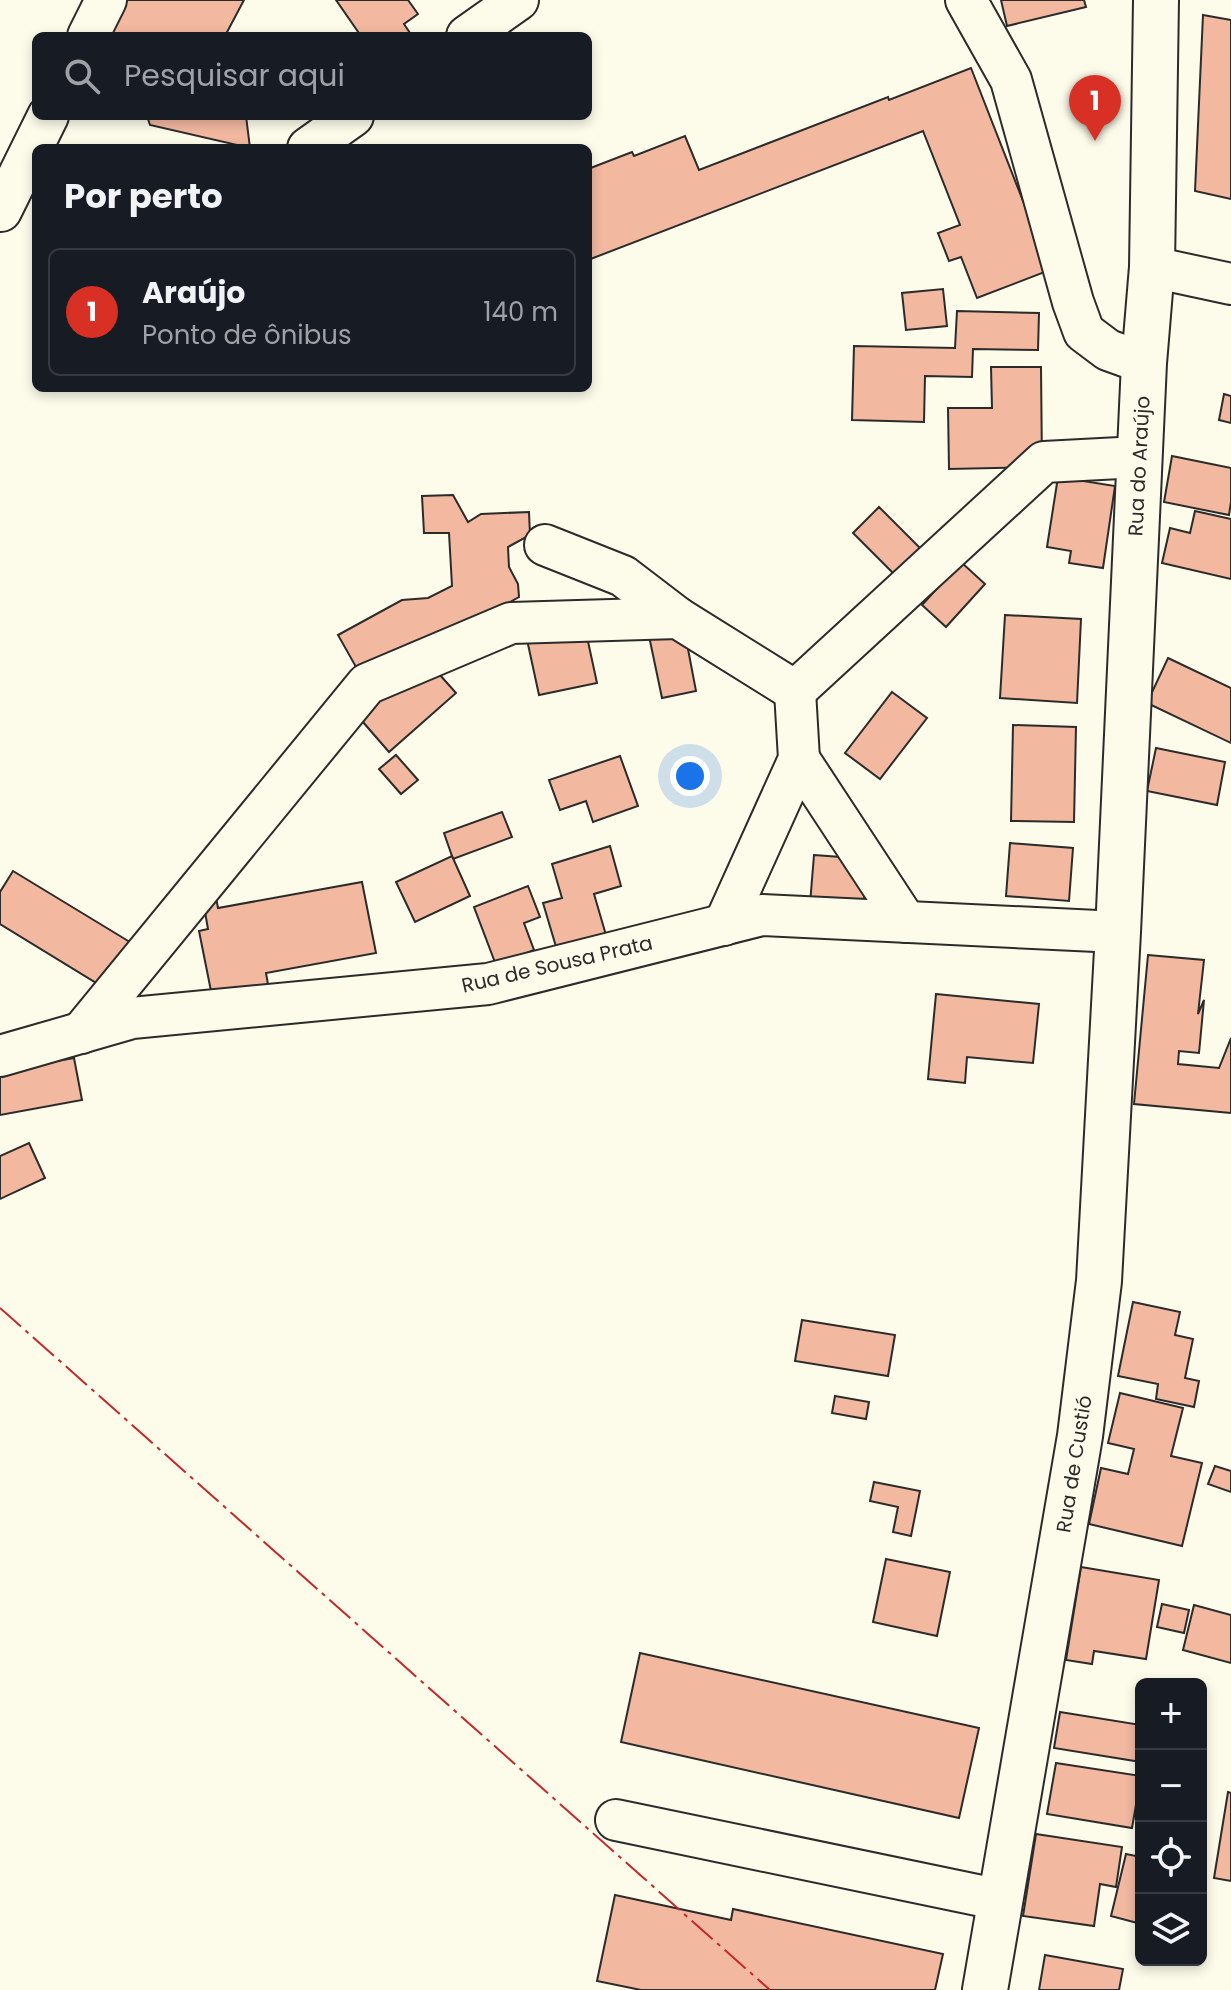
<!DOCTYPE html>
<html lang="pt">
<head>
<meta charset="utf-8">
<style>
  :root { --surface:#171b24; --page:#20242c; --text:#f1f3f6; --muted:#9ea1a6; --line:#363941; --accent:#d93025 }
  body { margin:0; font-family:Poppins,sans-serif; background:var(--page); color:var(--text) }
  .controls { position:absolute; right:24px; bottom:24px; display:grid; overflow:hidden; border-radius:12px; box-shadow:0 4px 12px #0003 }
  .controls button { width:72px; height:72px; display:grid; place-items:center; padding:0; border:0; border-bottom:2px solid var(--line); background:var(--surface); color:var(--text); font:40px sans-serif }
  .you { position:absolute; left:690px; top:776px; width:28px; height:28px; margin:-20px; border:6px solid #fff; border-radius:50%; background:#1a73e8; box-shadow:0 0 0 12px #1a73e833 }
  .badge { display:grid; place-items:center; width:52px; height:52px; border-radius:50%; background:var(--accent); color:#fff; font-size:26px; font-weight:700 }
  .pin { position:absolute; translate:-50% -66px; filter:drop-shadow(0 2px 4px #0008) }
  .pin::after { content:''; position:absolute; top:42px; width:28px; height:24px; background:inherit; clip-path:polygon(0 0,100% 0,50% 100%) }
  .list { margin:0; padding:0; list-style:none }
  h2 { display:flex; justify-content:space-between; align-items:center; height:104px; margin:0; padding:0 32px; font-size:34px }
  h2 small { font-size:26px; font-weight:400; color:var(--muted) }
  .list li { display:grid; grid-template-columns:52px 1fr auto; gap:24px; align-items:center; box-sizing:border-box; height:128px; margin:0 16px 16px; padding:0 16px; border:2px solid var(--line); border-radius:12px }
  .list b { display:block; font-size:30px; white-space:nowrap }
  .list p { margin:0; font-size:26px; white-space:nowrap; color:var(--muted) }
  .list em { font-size:26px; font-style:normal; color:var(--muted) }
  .icon { flex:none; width:44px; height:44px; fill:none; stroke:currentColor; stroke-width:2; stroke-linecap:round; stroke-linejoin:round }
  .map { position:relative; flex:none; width:1231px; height:1990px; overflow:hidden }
  .search { position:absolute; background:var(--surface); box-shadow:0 4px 12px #0003; left:32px; top:32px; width:560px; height:88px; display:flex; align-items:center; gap:20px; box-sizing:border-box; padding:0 28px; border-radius:12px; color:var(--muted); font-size:30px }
  .panel { position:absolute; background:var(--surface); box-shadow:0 4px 12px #0003; left:32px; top:144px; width:560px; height:248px; border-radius:12px }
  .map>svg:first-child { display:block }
  .building { fill:#f2b8a0; stroke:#2b2b2b; stroke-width:2 }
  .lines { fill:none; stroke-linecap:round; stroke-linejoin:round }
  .minor-casing { stroke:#2b2b2b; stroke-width:44 }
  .major-casing { stroke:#2b2b2b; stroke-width:48 }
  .minor { stroke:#fdfbea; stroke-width:40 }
  .major { stroke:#fdfbea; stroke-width:44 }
  .power { stroke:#c62828; stroke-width:2; stroke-dasharray:28 6 4 6; stroke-linecap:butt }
  .labels { text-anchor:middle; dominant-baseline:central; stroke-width:6; stroke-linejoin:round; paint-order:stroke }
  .street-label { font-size:20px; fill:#2b2b2b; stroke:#fdfbea }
</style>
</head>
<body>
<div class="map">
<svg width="1231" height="1990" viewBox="0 0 1231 1990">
  <rect width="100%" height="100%" fill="#fdfbea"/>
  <g class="building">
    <polygon points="122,0 244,0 225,36 106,36"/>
    <polygon points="336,0 408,0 418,14 404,24 412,36 361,36"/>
    <polygon points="1001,0 1084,0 1086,7 1007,26"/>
    <polygon points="1203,15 1231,20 1231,199 1195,191"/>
    <polygon points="971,68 1050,270 977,298 961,257 949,261 938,233 960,225 923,131 588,260 588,169 632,152 634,156 685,136 699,170 888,97 889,100"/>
    <polygon points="147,116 246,116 250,148 150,125"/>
    <polygon points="943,289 947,326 906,330 902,293"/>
    <polygon points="957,311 1039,313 1038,350 973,349 972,377 925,376 924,422 852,420 854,346 955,348"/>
    <polygon points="991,367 1041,367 1042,467 949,469 948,408 992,408"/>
    <polygon points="1224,394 1231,396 1231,423 1219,420"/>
    <polygon points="1172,456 1231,468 1231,502 1229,515 1164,502"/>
    <polygon points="1058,477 1115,486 1103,568 1069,563 1071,551 1047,547"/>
    <polygon points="453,495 468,522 481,514 529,512 530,535 508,547 509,567 518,584 519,597 365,683 338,635 402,600 428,598 452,586 449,533 424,533 422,496"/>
    <polygon points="879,507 936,564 910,590 853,533"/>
    <polygon points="1195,511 1231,519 1231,579 1162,563 1170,528 1190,533"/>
    <polygon points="961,562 985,584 946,627 922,605"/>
    <polygon points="1005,615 1081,619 1077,703 1000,698"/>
    <polygon points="584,623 597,683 539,695 526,635"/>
    <polygon points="684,628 696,691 662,698 649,636"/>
    <polygon points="423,656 456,693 389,752 356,714"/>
    <polygon points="1168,658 1231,688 1231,743 1147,703"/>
    <polygon points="892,692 927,718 880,779 845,753"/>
    <polygon points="1013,725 1076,727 1074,822 1011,821"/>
    <polygon points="1156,748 1225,762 1217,805 1147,791"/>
    <polygon points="396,755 418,780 401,794 379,769"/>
    <polygon points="620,756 638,806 593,822 586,801 560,810 549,780"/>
    <polygon points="502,812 512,837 453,859 444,833"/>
    <polygon points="1010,843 1073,848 1069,901 1006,896"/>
    <polygon points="610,846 621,886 594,894 606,935 557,950 543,903 562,898 552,864"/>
    <polygon points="814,855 868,859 863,909 810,904"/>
    <polygon points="452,856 470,896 415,922 396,882"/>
    <polygon points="13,871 143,950 116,995 0,924 0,892"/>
    <polygon points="362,882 376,953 266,973 269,990 213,1001 199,931 208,929 202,895 215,892 218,908"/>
    <polygon points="528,886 540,917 524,923 534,950 496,965 474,907"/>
    <polygon points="1148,955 1204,960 1198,1014 1204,1000 1199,1053 1179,1051 1178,1064 1219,1068 1231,1038 1231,1113 1134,1104"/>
    <polygon points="936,994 1039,1004 1033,1063 967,1057 965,1083 928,1079"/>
    <polygon points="74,1058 82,1100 0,1115 0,1071"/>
    <polygon points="29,1143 45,1178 0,1199 0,1156"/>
    <polygon points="1133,1302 1180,1312 1175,1335 1193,1339 1185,1378 1199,1381 1194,1407 1156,1399 1158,1384 1118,1376"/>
    <polygon points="802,1320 895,1335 888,1376 795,1361"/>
    <polygon points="1120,1393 1183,1408 1171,1456 1202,1463 1182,1546 1089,1524 1101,1468 1128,1474 1134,1449 1108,1443"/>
    <polygon points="835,1396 869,1402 866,1419 832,1413"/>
    <polygon points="1215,1466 1231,1471 1231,1492 1208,1484"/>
    <polygon points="874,1482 920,1491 911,1536 893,1532 898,1507 870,1501"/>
    <polygon points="886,1559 950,1572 937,1636 873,1622"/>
    <polygon points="1081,1567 1159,1580 1146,1659 1094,1651 1092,1664 1066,1660"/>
    <polygon points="1162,1604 1189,1610 1184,1633 1157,1627"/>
    <polygon points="1194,1605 1231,1615 1231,1663 1183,1650"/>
    <polygon points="640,1653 979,1728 959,1818 621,1742"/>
    <polygon points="1060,1712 1141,1725 1141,1762 1054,1748"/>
    <polygon points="1056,1763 1141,1776 1132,1828 1047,1814"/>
    <polygon points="1228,1792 1231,1793 1231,1881 1214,1878"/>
    <polygon points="1036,1834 1122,1847 1116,1887 1100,1884 1094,1926 1023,1916"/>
    <polygon points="1126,1854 1141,1857 1141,1924 1111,1916"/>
    <polygon points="615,1895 731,1920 733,1909 943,1954 935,1990 641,1990 597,1981"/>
    <polygon points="1045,1955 1123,1969 1119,1990 1039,1990"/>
  </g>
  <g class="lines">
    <g class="minor-casing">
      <g id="minor">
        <polyline points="966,0 1011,80 1073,302 1084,332 1108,350 1144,363"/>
        <polyline points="88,36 106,0"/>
        <polyline points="467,36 518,0"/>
        <polyline points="308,148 353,116"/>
        <polyline points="1,211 48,116"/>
        <polyline points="1152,267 1231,284"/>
        <polyline points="545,545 623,576 678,618"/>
        <polyline points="799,759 906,922"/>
        <polyline points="724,925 799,759 795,691"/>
        <polyline points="81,1033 367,684 511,623 678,618 795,691 1044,462 1139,457"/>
        <polyline points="0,1056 132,1018 488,984 762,915 1118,932"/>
        <polyline points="616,1820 1001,1900"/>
      </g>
    </g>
    <g class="major-casing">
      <polyline id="major" points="985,1990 1080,1436 1099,1281 1118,932 1144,363 1152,267 1156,0"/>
    </g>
    <use href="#minor" class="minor"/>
    <use href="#major" class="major"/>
    <polyline class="power" points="0,1308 770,1990"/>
  </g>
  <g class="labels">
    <g class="street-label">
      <text transform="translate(1139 466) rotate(-87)">Rua do Araújo</text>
      <text transform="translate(557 964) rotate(-13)">Rua de Sousa Prata</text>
      <text transform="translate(1074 1464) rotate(-81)">Rua de Custió</text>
    </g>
  </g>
</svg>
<div class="controls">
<button>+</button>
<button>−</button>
<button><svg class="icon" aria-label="locate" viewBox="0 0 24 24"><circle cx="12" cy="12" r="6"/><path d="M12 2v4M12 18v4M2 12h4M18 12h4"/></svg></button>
<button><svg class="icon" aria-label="layers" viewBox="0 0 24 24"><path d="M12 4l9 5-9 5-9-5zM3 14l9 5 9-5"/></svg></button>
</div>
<div class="you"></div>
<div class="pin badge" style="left:1095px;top:141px">1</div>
<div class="search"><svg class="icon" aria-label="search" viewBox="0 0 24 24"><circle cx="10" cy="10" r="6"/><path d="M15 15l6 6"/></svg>Pesquisar aqui</div>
<section class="panel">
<h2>Por perto<small></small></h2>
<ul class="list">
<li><span class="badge">1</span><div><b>Araújo</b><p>Ponto de ônibus</p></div><em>140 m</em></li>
</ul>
</section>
</div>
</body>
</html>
